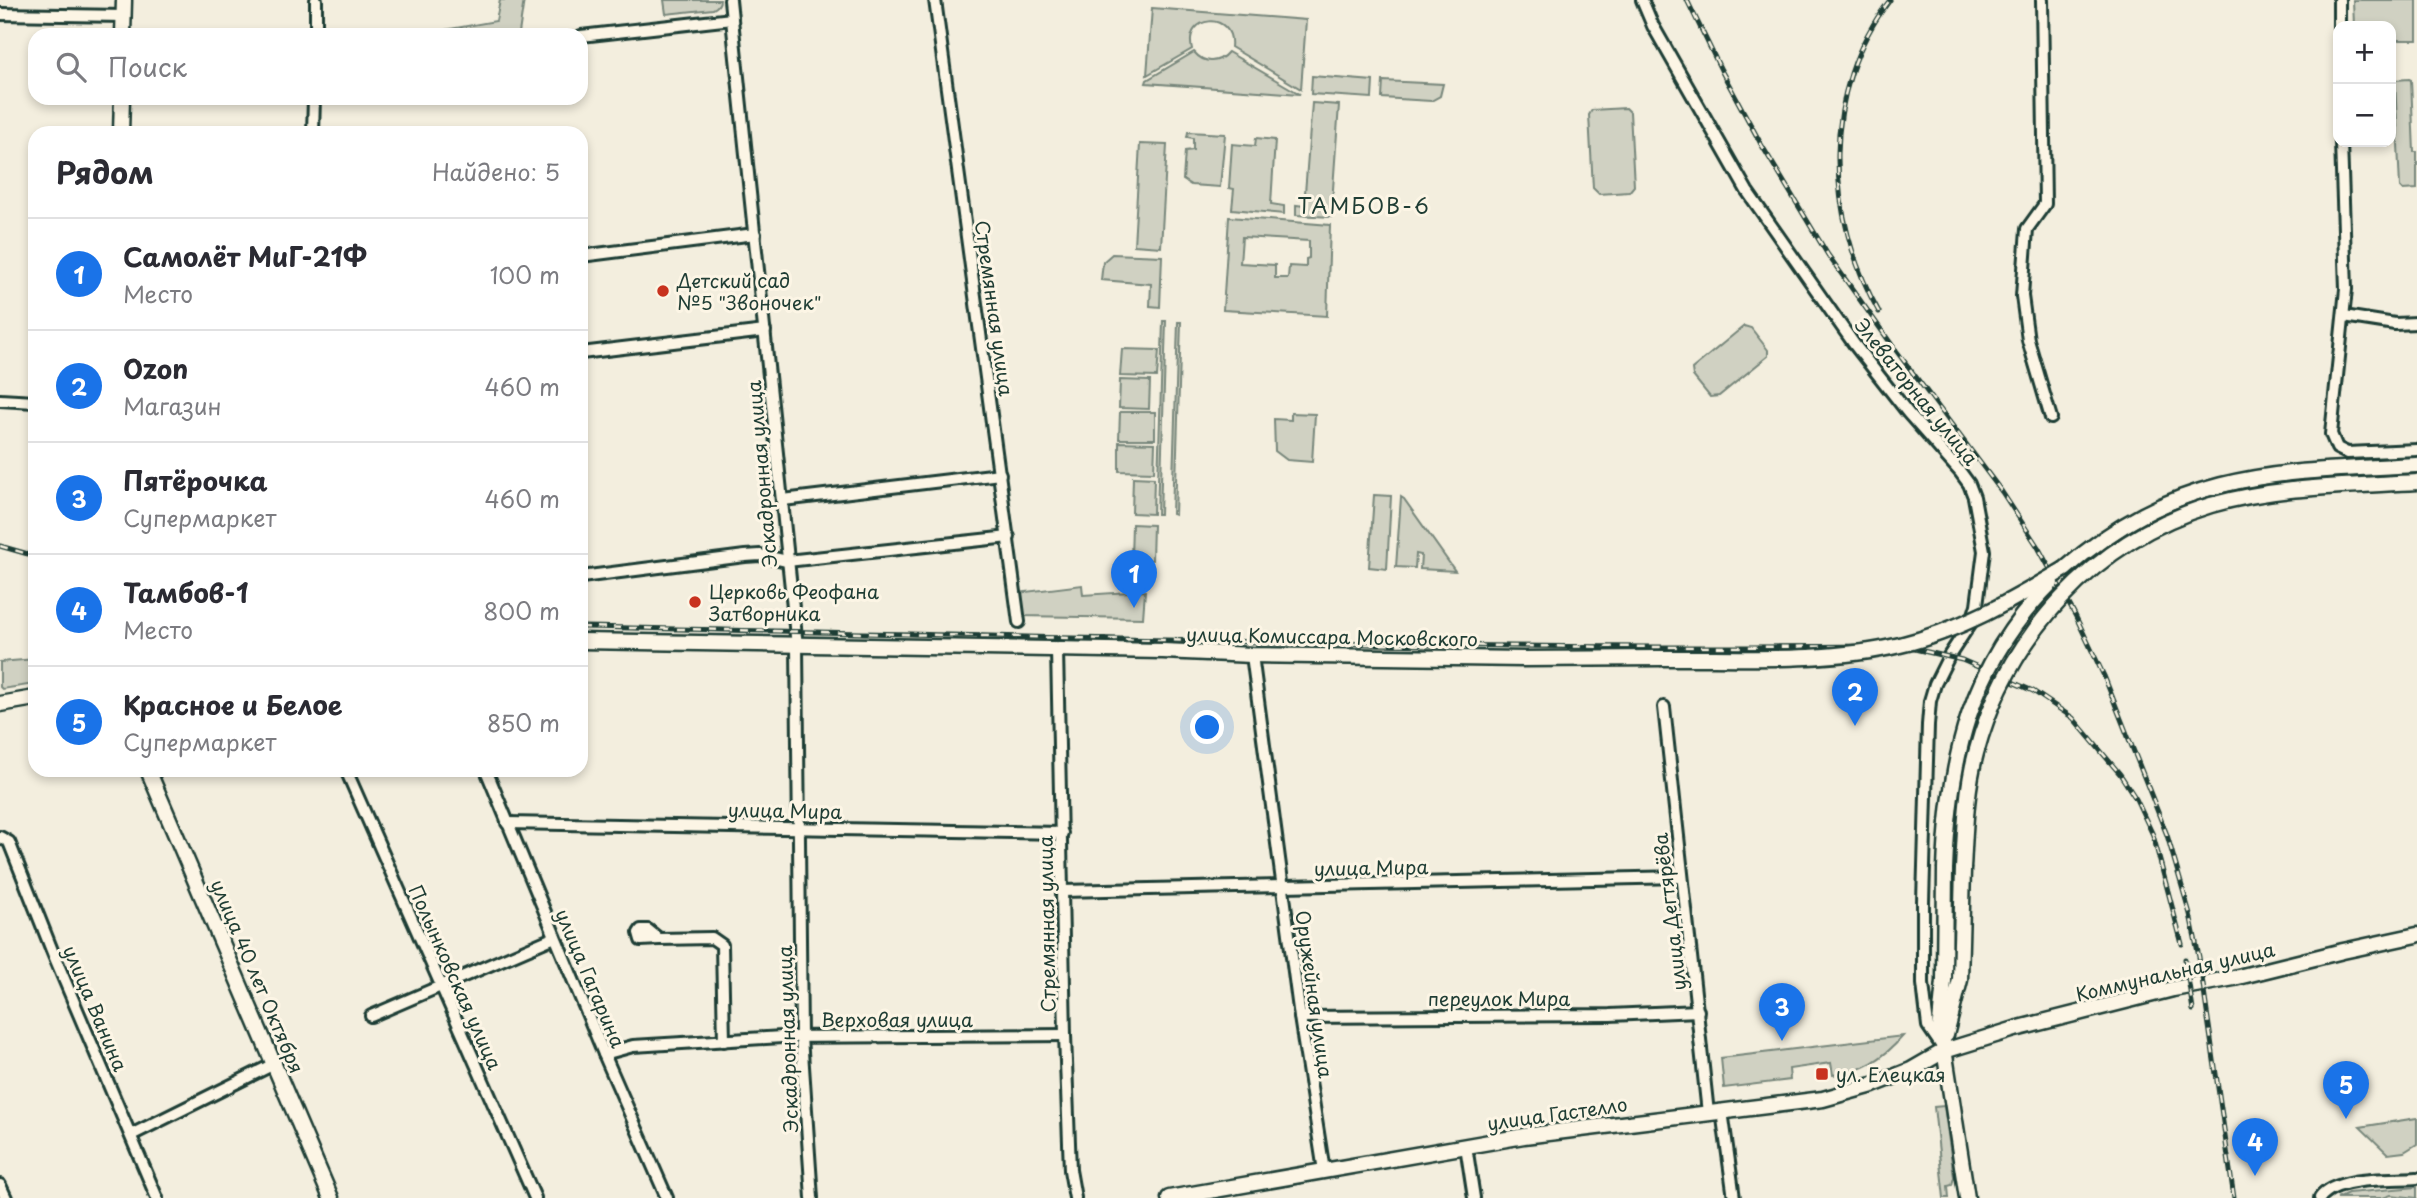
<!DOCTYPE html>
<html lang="ru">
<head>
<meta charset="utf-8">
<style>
  :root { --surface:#fff; --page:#f2f2f3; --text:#2b2b33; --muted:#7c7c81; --line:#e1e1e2; --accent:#1a73e8 }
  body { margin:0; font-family:"Playpen Sans",sans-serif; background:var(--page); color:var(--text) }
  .controls { position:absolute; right:21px; top:21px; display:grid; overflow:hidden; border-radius:14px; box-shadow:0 4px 10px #0003 }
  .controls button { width:63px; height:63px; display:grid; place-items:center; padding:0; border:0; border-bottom:2px solid var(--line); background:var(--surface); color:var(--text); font:35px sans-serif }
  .you { position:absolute; left:1208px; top:728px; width:24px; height:24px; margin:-18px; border:5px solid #fff; border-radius:50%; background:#1a73e8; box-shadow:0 0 0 10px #1a73e833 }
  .badge { display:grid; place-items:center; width:46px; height:46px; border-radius:50%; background:var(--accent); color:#fff; font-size:23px; font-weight:700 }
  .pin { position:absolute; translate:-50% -58px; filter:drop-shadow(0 2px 4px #0008) }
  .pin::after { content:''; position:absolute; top:37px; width:24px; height:21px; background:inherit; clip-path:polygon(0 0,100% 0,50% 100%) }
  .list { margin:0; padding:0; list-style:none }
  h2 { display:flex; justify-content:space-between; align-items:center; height:91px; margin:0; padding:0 28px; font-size:30px }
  h2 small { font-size:23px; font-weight:400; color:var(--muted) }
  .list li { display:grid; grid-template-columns:46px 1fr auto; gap:21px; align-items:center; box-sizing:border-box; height:112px; padding:0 28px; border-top:2px solid var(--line) }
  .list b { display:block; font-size:26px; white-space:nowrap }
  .list p { margin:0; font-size:23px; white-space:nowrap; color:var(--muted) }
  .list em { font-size:23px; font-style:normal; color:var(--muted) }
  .icon { flex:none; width:38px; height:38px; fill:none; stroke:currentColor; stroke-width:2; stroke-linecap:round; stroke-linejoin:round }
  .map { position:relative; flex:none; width:2417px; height:1198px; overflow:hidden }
  .search { position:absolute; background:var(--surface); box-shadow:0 4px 10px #0003; left:28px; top:28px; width:560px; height:77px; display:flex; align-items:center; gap:18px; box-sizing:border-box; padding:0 24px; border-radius:21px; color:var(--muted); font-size:26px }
  .panel { position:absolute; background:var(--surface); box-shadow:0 4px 10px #0003; left:28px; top:126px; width:560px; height:651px; border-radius:21px }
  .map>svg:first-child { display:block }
  .green { fill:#d0d1c2; stroke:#78877b; stroke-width:2; fill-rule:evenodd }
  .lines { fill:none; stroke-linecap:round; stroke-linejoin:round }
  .minor-casing { stroke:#1f3d34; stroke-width:16 }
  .major-casing { stroke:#1f3d34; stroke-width:19 }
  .minor { stroke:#fcf5e5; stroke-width:10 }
  .major { stroke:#fcf5e5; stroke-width:14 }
  .rail-casing { stroke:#1f3d34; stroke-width:5 }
  .rail { stroke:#fcf5e5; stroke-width:2.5; stroke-dasharray:8; stroke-linecap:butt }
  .major-bridge-casing { stroke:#1f3d34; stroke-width:19; stroke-linecap:butt }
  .major-bridge { stroke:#fcf5e5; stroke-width:14 }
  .poi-dot { fill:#c8321e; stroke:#fcf5e5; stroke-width:2.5 }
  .labels { text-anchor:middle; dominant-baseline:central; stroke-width:6; stroke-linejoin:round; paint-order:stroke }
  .poi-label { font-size:19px; fill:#1f3d34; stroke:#fcf5e5; text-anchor:start }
  .street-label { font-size:19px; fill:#1f3d34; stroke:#fcf5e5 }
  .neighbourhood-label { font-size:21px; letter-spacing:2px; fill:#1f3d34; stroke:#fcf5e5 }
</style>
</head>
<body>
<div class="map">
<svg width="2417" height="1198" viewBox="0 0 2417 1198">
  <rect width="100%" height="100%" fill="#f3eede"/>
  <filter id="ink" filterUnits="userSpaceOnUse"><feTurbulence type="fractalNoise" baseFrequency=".0143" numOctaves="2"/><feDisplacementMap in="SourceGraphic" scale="14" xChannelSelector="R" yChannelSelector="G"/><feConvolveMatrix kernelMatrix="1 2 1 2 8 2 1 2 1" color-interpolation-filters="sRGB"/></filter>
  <g filter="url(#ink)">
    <g class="green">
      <polygon points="500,0 524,0 519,33 450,35 444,30 496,21"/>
      <path d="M 664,0 L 720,0 C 720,5 717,7 713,9 L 666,14 Z"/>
      <polygon points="2353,0 2417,0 2417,40 2391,40 2391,26 2354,26"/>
      <path d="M 1152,8 L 1306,20 L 1301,89 L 1231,47 C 1235,11 1183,14 1192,49 L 1147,75 Z"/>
      <path d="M 1194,52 C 1204,64 1218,64 1228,52 L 1300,94 L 1146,83 L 1147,80 Z"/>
      <polygon points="1312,76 1373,81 1372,98 1311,94"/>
      <polygon points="2409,79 2411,80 2414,152 2417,152 2417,189 2403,190 2400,187 2395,80"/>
      <polygon points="1383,81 1443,84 1440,96 1431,101 1382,98"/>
      <polygon points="1312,103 1339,105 1331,217 1296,215 1296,205 1304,206"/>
      <polygon points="1626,108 1630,112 1634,186 1629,192 1599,194 1593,188 1589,115 1592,110"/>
      <polygon points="1188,132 1225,134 1220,187 1191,185 1183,180 1185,151 1193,150 1193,138 1187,137"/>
      <polygon points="1256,138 1275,140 1271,204 1284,206 1284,214 1232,209 1234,189 1229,188 1232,144 1255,146"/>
      <polygon points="1140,144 1167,145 1161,247 1134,245"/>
      <path d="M 1229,217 L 1330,225 L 1327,316 L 1223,310 ZM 1242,237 L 1309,241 L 1309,258 L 1306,259 L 1306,267 L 1289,266 L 1288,278 L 1275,278 L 1275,265 L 1240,263 Z"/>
      <polygon points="1112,254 1162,256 1160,307 1150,306 1151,284 1101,280 1103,262"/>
      <polygon points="1163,321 1166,321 1160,514 1157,514"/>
      <polygon points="1178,322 1181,322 1175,515 1172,514"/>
      <polygon points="1744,326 1751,328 1768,350 1768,356 1719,396 1710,397 1693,376 1692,369"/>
      <polygon points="1122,349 1159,350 1157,377 1120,376"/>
      <polygon points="1120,380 1150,381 1149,409 1119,408"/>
      <polygon points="1120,412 1155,412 1155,439 1119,439"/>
      <polygon points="1291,413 1315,414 1312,462 1287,460 1275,451 1274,419 1291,420"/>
      <polygon points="1119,442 1155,443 1154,472 1119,471"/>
      <polygon points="1133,477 1154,478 1153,514 1132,513"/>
      <polygon points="1374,495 1391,496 1387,569 1369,567"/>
      <polygon points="1401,497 1404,499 1455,571 1420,569 1421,555 1416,554 1415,568 1396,567"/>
      <polygon points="1132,524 1153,525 1152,560 1131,559"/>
      <polygon points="1082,585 1083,595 1145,591 1143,618 1020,616 1017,593"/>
      <polygon points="35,659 35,684 2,689 0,687 0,662"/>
      <path d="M 1903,1036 C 1883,1059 1864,1071 1833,1075 L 1831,1063 L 1789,1069 L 1790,1080 L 1724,1088 L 1721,1058 Z"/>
      <polygon points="1944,1106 1954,1177 1952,1185 1948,1186 1949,1198 1944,1198 1934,1107"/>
      <polygon points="2417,1118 2417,1144 2404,1152 2388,1154 2360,1127"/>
      <polygon points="2417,1187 2417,1198 2391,1195 2383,1198 2337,1198 2348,1193"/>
    </g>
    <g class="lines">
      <g class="minor-casing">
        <g id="minor">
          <polyline points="730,0 797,646 801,1037 812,1198"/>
          <polyline points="935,0 1019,622"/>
          <polyline points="1642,0 1653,26 1747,191 1854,344 1908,413 1961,473 1969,484 1974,497 1984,551 1977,605 1972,621 1949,656 1935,684 1930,701 1928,725 1923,902 1923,984 1928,1026 1943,1048"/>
          <polyline points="2042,0 2045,204 2027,229 2022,296 2028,340 2051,418"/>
          <polyline points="2339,0 2339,26"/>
          <polyline points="0,14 124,16"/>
          <polyline points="316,35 316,0"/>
          <polyline points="581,36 732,19"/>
          <polyline points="313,133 314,98"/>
          <polyline points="2341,142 2346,289 2331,434 2337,448 2347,453 2417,450"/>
          <polyline points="581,256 755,234"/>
          <polyline points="2344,316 2395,324 2417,323"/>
          <polyline points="581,353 765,331"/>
          <polyline points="0,400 35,402"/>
          <polyline points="783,500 1000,474"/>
          <polyline points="581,577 745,556 760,555 787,561 1009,537"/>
          <polyline points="1057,650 1065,1035 1070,1170 1075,1198"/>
          <polyline points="1252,655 1300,1017 1324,1171"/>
          <polyline points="1664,707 1708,1113"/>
          <polyline points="346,770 535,1198"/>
          <polyline points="486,770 604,1054 667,1198"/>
          <polyline points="507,823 1062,833"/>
          <polyline points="0,837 9,842 53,953 157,1198"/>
          <polyline points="1062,891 1681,877"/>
          <polyline points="659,939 641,940 639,933 641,930 648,930 659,939 712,938 722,945 724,1041"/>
          <polyline points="371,1016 555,937"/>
          <polyline points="1300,1017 1610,1015 1698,1011"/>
          <polyline points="604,1054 633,1046 782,1037 1065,1035"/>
          <polyline points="1722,1111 1734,1198"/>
          <polyline points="131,1135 276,1063"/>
          <polyline points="1466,1146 1474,1198"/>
          <polyline points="0,1185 6,1198"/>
          <path d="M 2320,1198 C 2336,1176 2391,1180 2417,1178"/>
        </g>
      </g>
      <g class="major-casing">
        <g id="major">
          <polyline points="123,35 124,0"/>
          <polyline points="121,133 122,98"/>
          <path d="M 2065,569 C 2177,471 2277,472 2417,465"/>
          <polyline points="581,641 1163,651 1252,655 1524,659 1660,658"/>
          <polyline points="0,704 35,698"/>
          <polyline points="148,770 331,1198"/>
          <polyline points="1945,869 1944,981 1940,1023 1967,1198"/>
          <polyline points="1946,1035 1960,980 1963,869"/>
          <polyline points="1169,1198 1524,1136 1823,1099 1873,1085 1911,1070 1944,1051 2015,1029 2173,989 2234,978 2343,951 2417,935"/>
        </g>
      </g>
      <use href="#minor" class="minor"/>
      <use href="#major" class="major"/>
      <g class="rail-casing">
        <g id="rail">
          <polyline points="1687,0 1721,70 1761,144 1828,255 1892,345 2002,492 2038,547 2075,615 2104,676 2167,835 2190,914 2199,957 2234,1198"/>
          <path d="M 1879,312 C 1825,216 1820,90 1890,0"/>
          <polyline points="0,546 35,556"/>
          <path d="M 581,627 C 1010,635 1439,651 1868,646 L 1906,647 L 1962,660 L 2033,691 L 2073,718 L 2120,774 L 2136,799 L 2153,835 L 2182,944"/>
          <polyline points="2185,959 2193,1010"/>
        </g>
      </g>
      <use href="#rail" class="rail"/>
      <g class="major-bridge-casing">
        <g id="major-bridge">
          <path d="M 1660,658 C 1736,657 1826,663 1900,645 C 1959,631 2013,600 2065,569"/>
          <path d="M 1945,869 C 1949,758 1970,664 2051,583"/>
          <path d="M 1963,869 C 1965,831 1966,790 1976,753 C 2007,637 2094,540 2211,505 C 2277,486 2349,486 2417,482"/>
        </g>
      </g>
      <use href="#major-bridge" class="major-bridge"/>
    </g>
  </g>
  <g class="poi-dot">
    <circle cx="663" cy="291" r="7"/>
    <circle cx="695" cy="602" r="7"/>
    <rect x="1815" y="1067" width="14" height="14" rx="3.5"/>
  </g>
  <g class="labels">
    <g class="poi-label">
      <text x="677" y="280">Детский сад<tspan x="677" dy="22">№5 "Звоночек"</tspan></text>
      <text x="709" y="591">Церковь Феофана<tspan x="709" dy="22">Затворника</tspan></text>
      <text x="1836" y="1074">ул. Елецкая</text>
    </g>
    <g class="street-label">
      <text transform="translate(995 308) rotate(82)">Стремянная улица</text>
      <text transform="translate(1917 391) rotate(51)">Элеваторная улица</text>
      <text transform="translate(761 474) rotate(-95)">Эскадронная улица</text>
      <text transform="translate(1332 636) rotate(1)">улица Комиссара Московского</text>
      <text transform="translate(785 810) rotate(1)">улица Мира</text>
      <text transform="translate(1371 867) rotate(-1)">улица Мира</text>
      <text transform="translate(1669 912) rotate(-97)">улица Дегтярёва</text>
      <text transform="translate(1046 924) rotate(-91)">Стремянная улица</text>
      <text transform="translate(2175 971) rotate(-13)">Коммунальная улица</text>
      <text transform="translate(258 976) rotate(67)">улица 40 лет Октября</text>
      <text transform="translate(456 977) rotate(66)">Полынковская улица</text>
      <text transform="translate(591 978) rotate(67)">улица Гагарина</text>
      <text transform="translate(1315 994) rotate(82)">Оружейная улица</text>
      <text x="1499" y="998">переулок Мира</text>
      <text transform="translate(96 1008) rotate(67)">улица Ванина</text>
      <text x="897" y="1019">Верховая улица</text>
      <text transform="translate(787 1039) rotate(-92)">Эскадронная улица</text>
      <text transform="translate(1557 1113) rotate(-8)">улица Гастелло</text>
    </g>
    <g class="neighbourhood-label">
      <text x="1364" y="205">ТАМБОВ-6</text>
    </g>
  </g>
</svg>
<div class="controls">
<button>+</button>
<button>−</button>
</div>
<div class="you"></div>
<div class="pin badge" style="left:1134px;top:608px">1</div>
<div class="pin badge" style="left:1855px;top:726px">2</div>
<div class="pin badge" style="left:1782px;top:1041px">3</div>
<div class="pin badge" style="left:2255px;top:1176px">4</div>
<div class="pin badge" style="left:2346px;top:1119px">5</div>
<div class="search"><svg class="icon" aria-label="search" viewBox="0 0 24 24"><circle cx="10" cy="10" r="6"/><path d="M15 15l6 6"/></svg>Поиск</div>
<section class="panel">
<h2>Рядом<small>Найдено: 5</small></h2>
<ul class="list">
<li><span class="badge">1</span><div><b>Самолёт МиГ-21Ф</b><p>Место</p></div><em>100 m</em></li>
<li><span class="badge">2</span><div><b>Ozon</b><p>Магазин</p></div><em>460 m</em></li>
<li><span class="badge">3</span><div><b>Пятёрочка</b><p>Супермаркет</p></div><em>460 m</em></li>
<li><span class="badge">4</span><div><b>Тамбов-1</b><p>Место</p></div><em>800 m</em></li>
<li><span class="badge">5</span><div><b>Красное и Белое</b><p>Супермаркет</p></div><em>850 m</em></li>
</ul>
</section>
</div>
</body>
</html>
